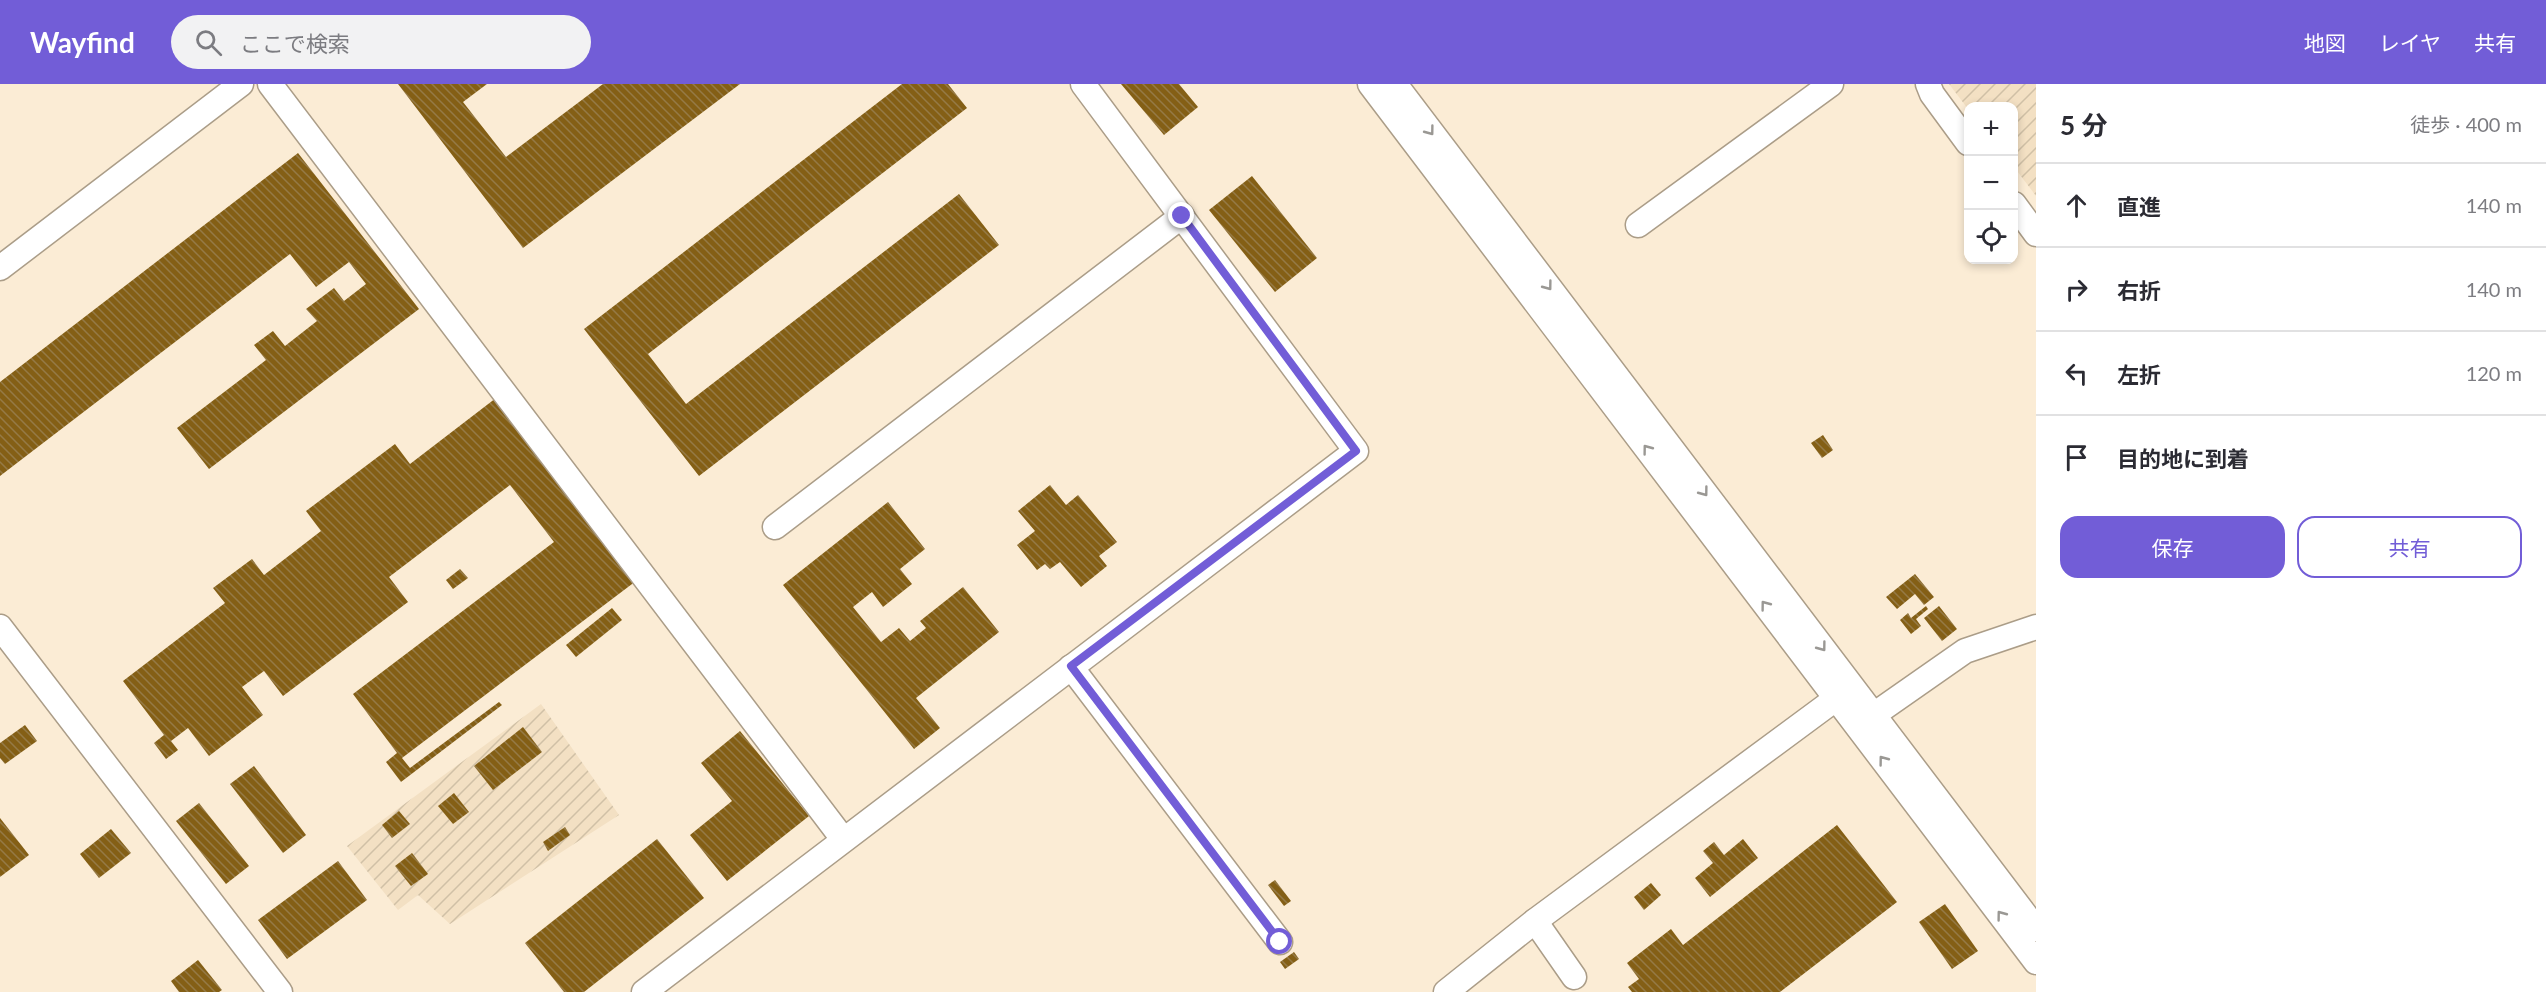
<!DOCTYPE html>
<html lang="ja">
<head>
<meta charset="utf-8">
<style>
  :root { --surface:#fff; --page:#f2f2f3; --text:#2b2b33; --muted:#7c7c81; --line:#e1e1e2; --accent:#725dd7 }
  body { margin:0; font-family:Lato,"Noto Sans JP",sans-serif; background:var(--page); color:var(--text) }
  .controls { position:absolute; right:18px; top:18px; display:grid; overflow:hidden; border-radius:12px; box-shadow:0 3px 9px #0003 }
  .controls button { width:54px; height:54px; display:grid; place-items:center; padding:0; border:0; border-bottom:2px solid var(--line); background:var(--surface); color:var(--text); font:30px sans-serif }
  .stop { position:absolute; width:18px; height:18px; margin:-14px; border:4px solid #725dd7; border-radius:50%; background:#fff }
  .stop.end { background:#725dd7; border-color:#fff; box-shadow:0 2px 6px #0008 }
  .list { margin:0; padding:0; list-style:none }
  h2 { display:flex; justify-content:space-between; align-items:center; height:78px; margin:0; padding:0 24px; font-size:26px }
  h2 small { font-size:20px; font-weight:400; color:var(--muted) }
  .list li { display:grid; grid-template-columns:39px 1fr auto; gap:18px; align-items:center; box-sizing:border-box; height:84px; padding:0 24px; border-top:2px solid var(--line) }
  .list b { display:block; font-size:22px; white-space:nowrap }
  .list em { font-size:20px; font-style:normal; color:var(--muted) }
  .actions { display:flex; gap:12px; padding:18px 24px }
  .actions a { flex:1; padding:14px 0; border:2px solid var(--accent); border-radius:18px; text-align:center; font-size:21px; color:var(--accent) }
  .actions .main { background:var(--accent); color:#fff }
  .icon { flex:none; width:33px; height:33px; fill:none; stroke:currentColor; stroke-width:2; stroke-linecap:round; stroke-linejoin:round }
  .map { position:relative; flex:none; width:2036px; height:908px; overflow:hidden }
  header { display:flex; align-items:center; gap:36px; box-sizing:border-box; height:84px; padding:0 30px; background:var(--accent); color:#fff }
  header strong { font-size:28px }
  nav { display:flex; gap:33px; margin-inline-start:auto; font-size:21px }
  .search { width:420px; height:54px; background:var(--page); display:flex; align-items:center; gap:15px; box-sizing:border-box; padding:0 21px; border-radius:33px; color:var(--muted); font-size:22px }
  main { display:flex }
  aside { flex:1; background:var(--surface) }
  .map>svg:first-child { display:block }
  .industrial { fill:url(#industrial-furrows) }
  .building { fill:url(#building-back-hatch) }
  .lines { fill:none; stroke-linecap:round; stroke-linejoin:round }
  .minor-casing { stroke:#ab9d88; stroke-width:27 }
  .minor { stroke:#fff; stroke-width:24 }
  .oneway { stroke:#9a9894 }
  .route { stroke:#725dd7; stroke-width:8 }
</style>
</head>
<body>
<header>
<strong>Wayfind</strong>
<div class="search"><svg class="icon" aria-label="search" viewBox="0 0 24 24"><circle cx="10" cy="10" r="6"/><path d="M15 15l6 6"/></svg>ここで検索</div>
<nav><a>地図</a><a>レイヤ</a><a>共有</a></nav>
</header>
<main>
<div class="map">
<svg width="2036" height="908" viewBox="0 0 2036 908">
  <defs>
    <pattern id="industrial-furrows" width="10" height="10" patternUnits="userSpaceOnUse" patternTransform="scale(1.5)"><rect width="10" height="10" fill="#f3e0c3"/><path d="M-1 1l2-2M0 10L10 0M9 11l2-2" fill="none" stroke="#d0c0a6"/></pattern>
    <pattern id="building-back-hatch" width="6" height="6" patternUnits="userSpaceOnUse" patternTransform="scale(1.5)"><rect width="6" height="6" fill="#845f15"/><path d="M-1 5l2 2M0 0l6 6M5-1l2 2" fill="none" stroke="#957a46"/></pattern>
  </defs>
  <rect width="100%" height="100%" fill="#fbecd5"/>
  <g class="industrial">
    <polygon points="1949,0 2036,0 2036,112 2014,83 2014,22 1968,22 1968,25"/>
    <polygon points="541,620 619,731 450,840 418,811 398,826 347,762"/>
  </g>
  <g class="building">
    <polygon points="398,0 487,0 463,18 506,73 603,0 740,0 523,164"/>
    <polygon points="902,0 948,0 967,24 648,270 686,320 959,110 999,161 699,392 584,245"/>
    <polygon points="1121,0 1179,0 1198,23 1164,51"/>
    <polygon points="298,69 419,225 209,385 177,344 266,276 254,261 273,247 285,262 317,237 306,225 334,204 344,217 366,200 349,178 316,203 290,170 0,392 0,298"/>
    <polygon points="1252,92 1317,174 1275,208 1209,126"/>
    <polygon points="496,314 636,497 402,674 410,684 499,618 502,621 401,698 386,678 397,669 353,610 554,458 510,401 389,493 408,518 283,612 264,587 242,603 263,631 209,672 188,644 171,657 178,666 166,675 154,659 164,651 123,597 225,519 213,504 252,475 264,491 321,447 306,427 395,360 410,380"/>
    <polygon points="1823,351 1833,366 1822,374 1811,359"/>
    <polygon points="1050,401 1066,421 1078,411 1117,458 1099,472 1107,482 1081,503 1060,478 1050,485 1045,480 1037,486 1017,461 1035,447 1018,427"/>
    <polygon points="888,418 925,465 900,485 912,500 883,523 872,508 853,523 881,558 899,544 910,557 926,544 920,537 963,503 999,548 916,614 940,644 914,665 783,501"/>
    <polygon points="460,485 468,494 453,505 446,496"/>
    <polygon points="1915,490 1934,513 1924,521 1915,510 1897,525 1886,513"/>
    <polygon points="1926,522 1928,525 1916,535 1921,542 1911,550 1900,536 1908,529 1911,534"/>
    <polygon points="1939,522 1957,545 1942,557 1924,534"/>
    <polygon points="612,524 622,536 576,573 566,561"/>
    <polygon points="25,641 37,657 5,680 0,674 0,659"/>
    <polygon points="523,643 542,668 493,706 474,682"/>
    <polygon points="740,647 809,732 727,797 690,751 732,717 701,679"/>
    <polygon points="254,682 306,751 283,769 230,700"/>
    <polygon points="454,709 469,728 453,740 438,722"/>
    <polygon points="199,719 249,782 226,800 176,737"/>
    <polygon points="399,727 410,740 392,754 382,741"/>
    <polygon points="0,734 29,771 0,793"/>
    <polygon points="1837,741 1897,818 1780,908 1632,908 1628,903 1639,895 1627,879 1671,845 1683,861"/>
    <polygon points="565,743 570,751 548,767 543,758"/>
    <polygon points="111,745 131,769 99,794 80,770"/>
    <polygon points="657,755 704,814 584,908 564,908 525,859"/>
    <polygon points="1743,755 1758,774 1710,813 1695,794 1713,779 1703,767 1714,758 1724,771"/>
    <polygon points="412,769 428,790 411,802 395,782"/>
    <polygon points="338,777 367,816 287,875 258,836"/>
    <polygon points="1275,796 1291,817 1284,822 1268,801"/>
    <polygon points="1651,799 1661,811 1644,826 1634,813"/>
    <polygon points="1945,820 1978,867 1952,885 1919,838"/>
    <polygon points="1294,868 1299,875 1285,885 1280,878"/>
    <polygon points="198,876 222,906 219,908 179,908 171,897"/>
  </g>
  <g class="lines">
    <g class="minor-casing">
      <g id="minor">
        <polyline points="270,0 843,755"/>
        <polyline points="1370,0 2036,878"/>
        <polyline points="1395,0 2036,845"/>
        <polyline points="1928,0 1932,10 1968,59"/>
        <polyline points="2014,120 2036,150"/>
        <polyline points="1638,141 1831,0"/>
        <polyline points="0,184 241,0"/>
        <polyline points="775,443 1182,132"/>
        <polyline points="0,543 280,908"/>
        <polyline points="1071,583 1280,858"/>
        <polyline points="1862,639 1965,567 2036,543"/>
        <polyline points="1535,837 1574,893"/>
        <polyline points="644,908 1356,367 1083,0"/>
        <polyline points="1446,908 1535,837 1849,605"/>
      </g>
    </g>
    <use href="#minor" class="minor"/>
  </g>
  <defs><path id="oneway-chevron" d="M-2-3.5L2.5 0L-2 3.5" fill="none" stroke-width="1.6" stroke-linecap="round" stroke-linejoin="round" transform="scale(1.5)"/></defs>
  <g class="oneway">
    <use href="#oneway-chevron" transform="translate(1430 47) rotate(53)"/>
    <use href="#oneway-chevron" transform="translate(1548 202) rotate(53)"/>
    <use href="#oneway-chevron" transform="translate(1647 365) rotate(-127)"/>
    <use href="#oneway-chevron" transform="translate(1704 408) rotate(53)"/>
    <use href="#oneway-chevron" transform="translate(1765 521) rotate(-127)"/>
    <use href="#oneway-chevron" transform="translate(1822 563) rotate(53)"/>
    <use href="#oneway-chevron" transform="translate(1883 676) rotate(-127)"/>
    <use href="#oneway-chevron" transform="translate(2001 831) rotate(-127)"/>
  </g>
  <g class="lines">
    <polyline class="route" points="1182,132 1356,367 1071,582 1280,858"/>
  </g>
</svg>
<div class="controls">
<button>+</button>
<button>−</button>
<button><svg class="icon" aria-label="locate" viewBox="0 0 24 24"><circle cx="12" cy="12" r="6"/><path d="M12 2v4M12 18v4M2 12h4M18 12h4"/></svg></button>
</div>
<div class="stop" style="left:1280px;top:858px"></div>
<div class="stop end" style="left:1182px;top:132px"></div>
</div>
<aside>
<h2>5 分<small>徒歩 · 400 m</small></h2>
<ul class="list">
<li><svg class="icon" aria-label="ahead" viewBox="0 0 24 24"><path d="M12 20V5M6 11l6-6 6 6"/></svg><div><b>直進</b></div><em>140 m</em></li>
<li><svg class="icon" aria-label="right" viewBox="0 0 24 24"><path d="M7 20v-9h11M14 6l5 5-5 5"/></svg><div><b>右折</b></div><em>140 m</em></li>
<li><svg class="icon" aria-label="left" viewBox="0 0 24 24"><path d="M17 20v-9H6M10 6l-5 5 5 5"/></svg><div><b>左折</b></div><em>120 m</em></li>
<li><svg class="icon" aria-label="arrive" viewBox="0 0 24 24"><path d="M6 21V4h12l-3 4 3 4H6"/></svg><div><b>目的地に到着</b></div></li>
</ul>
<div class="actions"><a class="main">保存</a><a>共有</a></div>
</aside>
</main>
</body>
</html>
